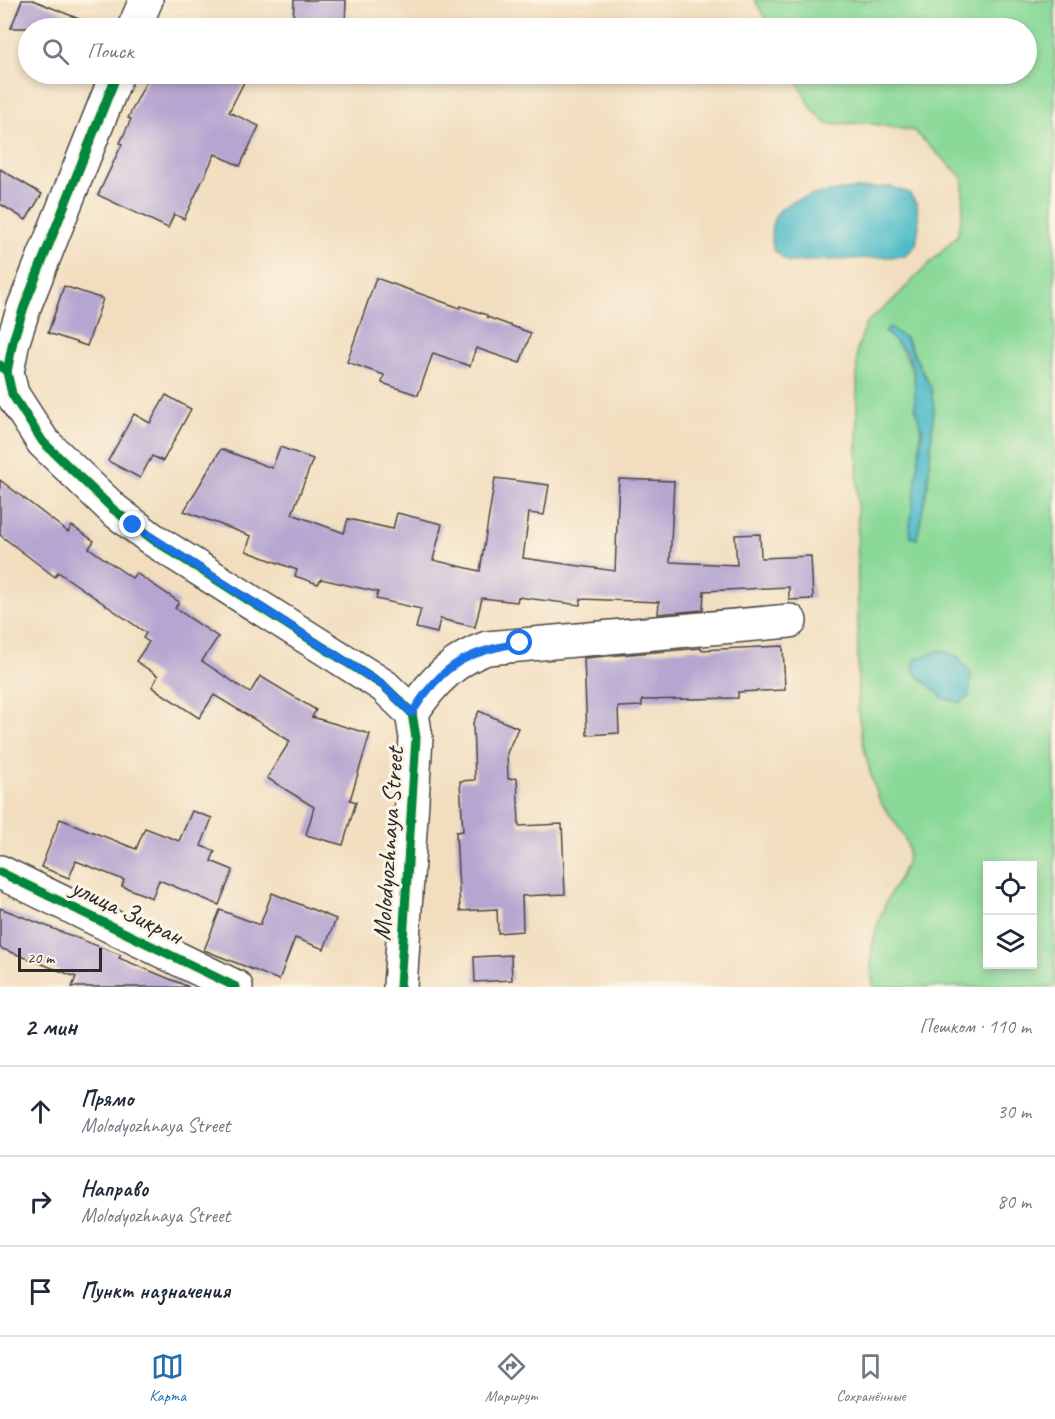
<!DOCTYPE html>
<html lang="ru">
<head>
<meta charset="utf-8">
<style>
  :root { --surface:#fff; --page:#f6f6f7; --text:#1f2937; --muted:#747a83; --line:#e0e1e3; --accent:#1f6fb2 }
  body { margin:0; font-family:Caveat,sans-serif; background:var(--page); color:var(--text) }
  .controls { position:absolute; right:18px; bottom:18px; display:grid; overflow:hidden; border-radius:0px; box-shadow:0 3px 9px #0003 }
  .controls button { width:54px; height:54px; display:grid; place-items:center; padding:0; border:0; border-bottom:2px solid var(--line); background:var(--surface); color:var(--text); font:30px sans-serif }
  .scale { position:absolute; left:18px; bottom:15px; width:84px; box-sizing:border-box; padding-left:6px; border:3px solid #2b2b2b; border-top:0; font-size:16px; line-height:21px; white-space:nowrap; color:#2b2b2b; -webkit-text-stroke:4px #fcf5e5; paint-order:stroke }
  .stop { position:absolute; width:18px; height:18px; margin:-14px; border:4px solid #1a73e8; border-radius:50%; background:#fff }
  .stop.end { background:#1a73e8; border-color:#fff; box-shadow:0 2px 6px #0008 }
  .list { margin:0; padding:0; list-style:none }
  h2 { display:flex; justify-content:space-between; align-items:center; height:78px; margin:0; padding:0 24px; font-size:26px }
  h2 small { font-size:20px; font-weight:400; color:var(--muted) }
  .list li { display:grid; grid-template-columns:39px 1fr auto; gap:18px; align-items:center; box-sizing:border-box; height:90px; padding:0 24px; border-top:2px solid var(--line) }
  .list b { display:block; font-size:22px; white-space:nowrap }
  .list p { margin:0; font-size:20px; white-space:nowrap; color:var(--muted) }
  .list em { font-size:20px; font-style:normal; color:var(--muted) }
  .icon { flex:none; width:33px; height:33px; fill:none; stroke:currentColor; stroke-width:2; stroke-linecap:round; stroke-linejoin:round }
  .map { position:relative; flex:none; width:1055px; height:987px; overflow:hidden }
  .search { position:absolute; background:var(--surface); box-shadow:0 3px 9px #0003; left:18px; right:18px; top:18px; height:66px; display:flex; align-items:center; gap:15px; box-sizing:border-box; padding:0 21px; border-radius:33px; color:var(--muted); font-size:22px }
  .sheet { height:348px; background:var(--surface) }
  nav { display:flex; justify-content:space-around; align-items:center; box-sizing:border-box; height:84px; border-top:2px solid var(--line); background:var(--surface); font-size:16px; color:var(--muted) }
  nav a { display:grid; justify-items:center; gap:3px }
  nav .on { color:var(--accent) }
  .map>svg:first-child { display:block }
  .green { fill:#8ad998; stroke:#5a8262; stroke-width:1.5; fill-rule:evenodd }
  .water { fill:#4ebbc8; stroke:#3c737a; stroke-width:1.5 }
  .building { fill:#b6a5d0 }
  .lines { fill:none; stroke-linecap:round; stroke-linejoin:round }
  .minor-casing { stroke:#494641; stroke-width:36 }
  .minor { stroke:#fff; stroke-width:33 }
  .cycleway-casing { stroke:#fcf5e5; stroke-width:13 }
  .cycleway { stroke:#00873e; stroke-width:9 }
  .route { stroke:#1a73e8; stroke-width:8 }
  .labels { text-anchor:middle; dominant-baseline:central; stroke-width:6; stroke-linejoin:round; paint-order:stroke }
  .street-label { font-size:26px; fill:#2b2b2b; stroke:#fcf5e5 }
</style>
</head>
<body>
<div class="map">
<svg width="1055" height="987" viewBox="0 0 1055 987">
  <rect width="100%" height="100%" fill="#fcf5e5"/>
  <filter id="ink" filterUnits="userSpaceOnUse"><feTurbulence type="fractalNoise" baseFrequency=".0167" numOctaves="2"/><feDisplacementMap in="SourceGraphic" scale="12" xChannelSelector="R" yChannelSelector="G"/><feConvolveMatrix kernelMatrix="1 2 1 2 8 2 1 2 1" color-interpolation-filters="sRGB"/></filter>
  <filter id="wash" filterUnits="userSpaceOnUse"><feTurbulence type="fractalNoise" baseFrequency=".008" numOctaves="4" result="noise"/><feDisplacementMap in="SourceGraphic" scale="24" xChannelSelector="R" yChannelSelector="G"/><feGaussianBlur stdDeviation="1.35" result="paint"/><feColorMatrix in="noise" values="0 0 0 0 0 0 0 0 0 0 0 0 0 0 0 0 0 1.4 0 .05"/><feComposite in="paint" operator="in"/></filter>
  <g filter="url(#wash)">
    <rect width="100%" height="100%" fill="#f2debf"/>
    <path class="green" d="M 755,0 L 1055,0 L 1055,987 L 874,987 C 865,958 877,920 890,894 C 897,882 908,865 908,852 C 908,831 885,815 878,796 C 867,769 862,740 858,711 L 857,350 L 866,323 L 890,303 L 957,236 L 963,210 L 963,178 L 914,131 L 867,123 L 827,124 L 812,109 L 793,74 L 1026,74 L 1026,28 L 770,28 ZM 886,332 L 906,338 L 931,388 L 934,409 L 928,483 L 910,527 C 917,467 939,377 886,332 ZM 988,866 L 1032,866 L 1032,964 L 988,964 Z"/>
    <g class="water">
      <path d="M 891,187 L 909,193 L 917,204 L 919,225 L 916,245 L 905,256 L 788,262 L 774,250 C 771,238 769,225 777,214 C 794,190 863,188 891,187 Z"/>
      <polygon points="889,327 905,338 931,388 934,409 928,483 917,539 911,537 910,527 922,431 915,408 914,371 906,352 885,332"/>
      <polygon points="940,650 957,656 971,673 969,697 959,703 943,698 913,671 915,659"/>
    </g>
    <g id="blocks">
      <g class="building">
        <polygon points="22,0 33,0 101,28 11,28"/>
        <polygon points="294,0 346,0 345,25 293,22"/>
        <polygon points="150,74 248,74 229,112 259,126 240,166 215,154 184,219 174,214 168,228 98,195 122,144 120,143 131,119 128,118"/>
        <polygon points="0,169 42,194 26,220 0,204"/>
        <polygon points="376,278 460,308 461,306 487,315 487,317 531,333 520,363 476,348 470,366 433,353 418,395 382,383 384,375 347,362"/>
        <polygon points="64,286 103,299 87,346 48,333"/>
        <polygon points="166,395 191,409 163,461 152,456 140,478 108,461 134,414 150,423"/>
        <polygon points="280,447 313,459 292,514 344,533 348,519 393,529 397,513 442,524 433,560 480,571 495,478 549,485 544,515 529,513 523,558 615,571 619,479 674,481 670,562 737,565 735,535 760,534 761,558 811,556 813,599 789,600 789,587 704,591 703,610 658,614 659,602 581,599 580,605 518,597 517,602 482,598 475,627 440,619 437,633 416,628 421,609 376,599 378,592 321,579 318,584 295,576 297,570 246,551 251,536 184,511 221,449 272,468"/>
        <polygon points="0,480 68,532 72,526 94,541 89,548 132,578 136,573 179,602 175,608 218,637 202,661 250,693 260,676 316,710 312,717 370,734 350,800 356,802 343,845 306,835 314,807 267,778 290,741 214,695 199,718 152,687 158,676 136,661 149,642 143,638 146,633 58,572 55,577 0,535"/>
        <polygon points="783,646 785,690 738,692 738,698 642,700 642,706 618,707 619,733 587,735 584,658 701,648 701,650"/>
        <polygon points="479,711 518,728 507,753 508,779 517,778 519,826 562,824 565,894 522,896 523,931 498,933 497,909 460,911 456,832 463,831 460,781 475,780 473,723"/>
        <polygon points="192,811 212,818 201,846 215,851 211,861 233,870 219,905 159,880 152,898 122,886 124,880 76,861 69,878 41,867 60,819 136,849 145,828 179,841"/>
        <polygon points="272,893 336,919 324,949 295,938 279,980 204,950 220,910 260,925"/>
        <polygon points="0,908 121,955 119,958 189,987 72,987 76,977 0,948"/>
        <polygon points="511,955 512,980 475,982 474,957"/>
      </g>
    </g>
  </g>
  <g filter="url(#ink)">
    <use href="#blocks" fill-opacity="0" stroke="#494641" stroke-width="1.5"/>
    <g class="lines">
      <g class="minor-casing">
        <g id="minor">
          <polyline points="134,28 146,0"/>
          <polyline points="0,365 7,372 12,394 43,442 114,510 152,539 384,686 412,713 416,738 400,987"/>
          <polyline points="7,372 13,341 24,307 117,74"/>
          <path d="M 412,713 C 430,684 455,659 487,648 L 790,621"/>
          <polyline points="0,872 236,987"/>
        </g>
      </g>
      <use href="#minor" class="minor"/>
      <g class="cycleway-casing">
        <g id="cycleway">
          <polyline points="0,365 7,372 12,394 43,442 114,510 152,539 384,686 412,713 416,738 400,987"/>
          <polyline points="7,372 13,341 24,307 117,74"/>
          <polyline points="0,872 236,987"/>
        </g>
      </g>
      <use href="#cycleway" class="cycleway"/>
    </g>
  </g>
  <g class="lines" filter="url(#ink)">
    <path class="route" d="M 133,525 L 384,686 L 412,713 C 441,666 466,651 520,643"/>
  </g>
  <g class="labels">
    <g class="street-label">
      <text transform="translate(388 844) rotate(-86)">Molodyozhnaya Street</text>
      <text transform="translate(127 911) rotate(26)">улица Зикран</text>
    </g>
  </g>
</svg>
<div class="controls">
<button><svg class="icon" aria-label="locate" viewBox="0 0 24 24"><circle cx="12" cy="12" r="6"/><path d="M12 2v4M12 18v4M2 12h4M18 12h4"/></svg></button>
<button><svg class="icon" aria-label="layers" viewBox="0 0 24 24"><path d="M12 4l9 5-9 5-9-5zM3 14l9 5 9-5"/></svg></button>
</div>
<div class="scale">20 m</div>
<div class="stop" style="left:520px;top:643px"></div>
<div class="stop end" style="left:133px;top:525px"></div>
<div class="search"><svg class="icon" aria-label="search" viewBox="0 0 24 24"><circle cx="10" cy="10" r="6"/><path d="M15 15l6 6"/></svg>Поиск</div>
</div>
<section class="sheet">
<h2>2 мин<small>Пешком · 110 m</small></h2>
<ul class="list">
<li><svg class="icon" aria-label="ahead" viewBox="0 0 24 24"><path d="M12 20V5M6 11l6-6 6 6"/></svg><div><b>Прямо</b><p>Molodyozhnaya Street</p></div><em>30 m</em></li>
<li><svg class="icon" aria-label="right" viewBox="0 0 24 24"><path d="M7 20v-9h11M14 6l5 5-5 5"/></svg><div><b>Направо</b><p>Molodyozhnaya Street</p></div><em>80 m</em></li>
<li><svg class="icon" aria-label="arrive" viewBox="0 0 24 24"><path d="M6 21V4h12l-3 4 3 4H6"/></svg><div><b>Пункт назначения</b></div></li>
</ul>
</section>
<nav>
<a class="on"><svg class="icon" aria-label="map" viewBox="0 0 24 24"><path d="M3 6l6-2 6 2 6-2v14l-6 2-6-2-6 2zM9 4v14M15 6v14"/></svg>Карта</a>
<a><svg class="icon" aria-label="directions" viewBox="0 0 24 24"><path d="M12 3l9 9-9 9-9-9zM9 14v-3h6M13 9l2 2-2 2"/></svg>Маршрут</a>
<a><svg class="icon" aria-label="saved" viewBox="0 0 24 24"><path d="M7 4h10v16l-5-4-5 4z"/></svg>Сохранённые</a>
</nav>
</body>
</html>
